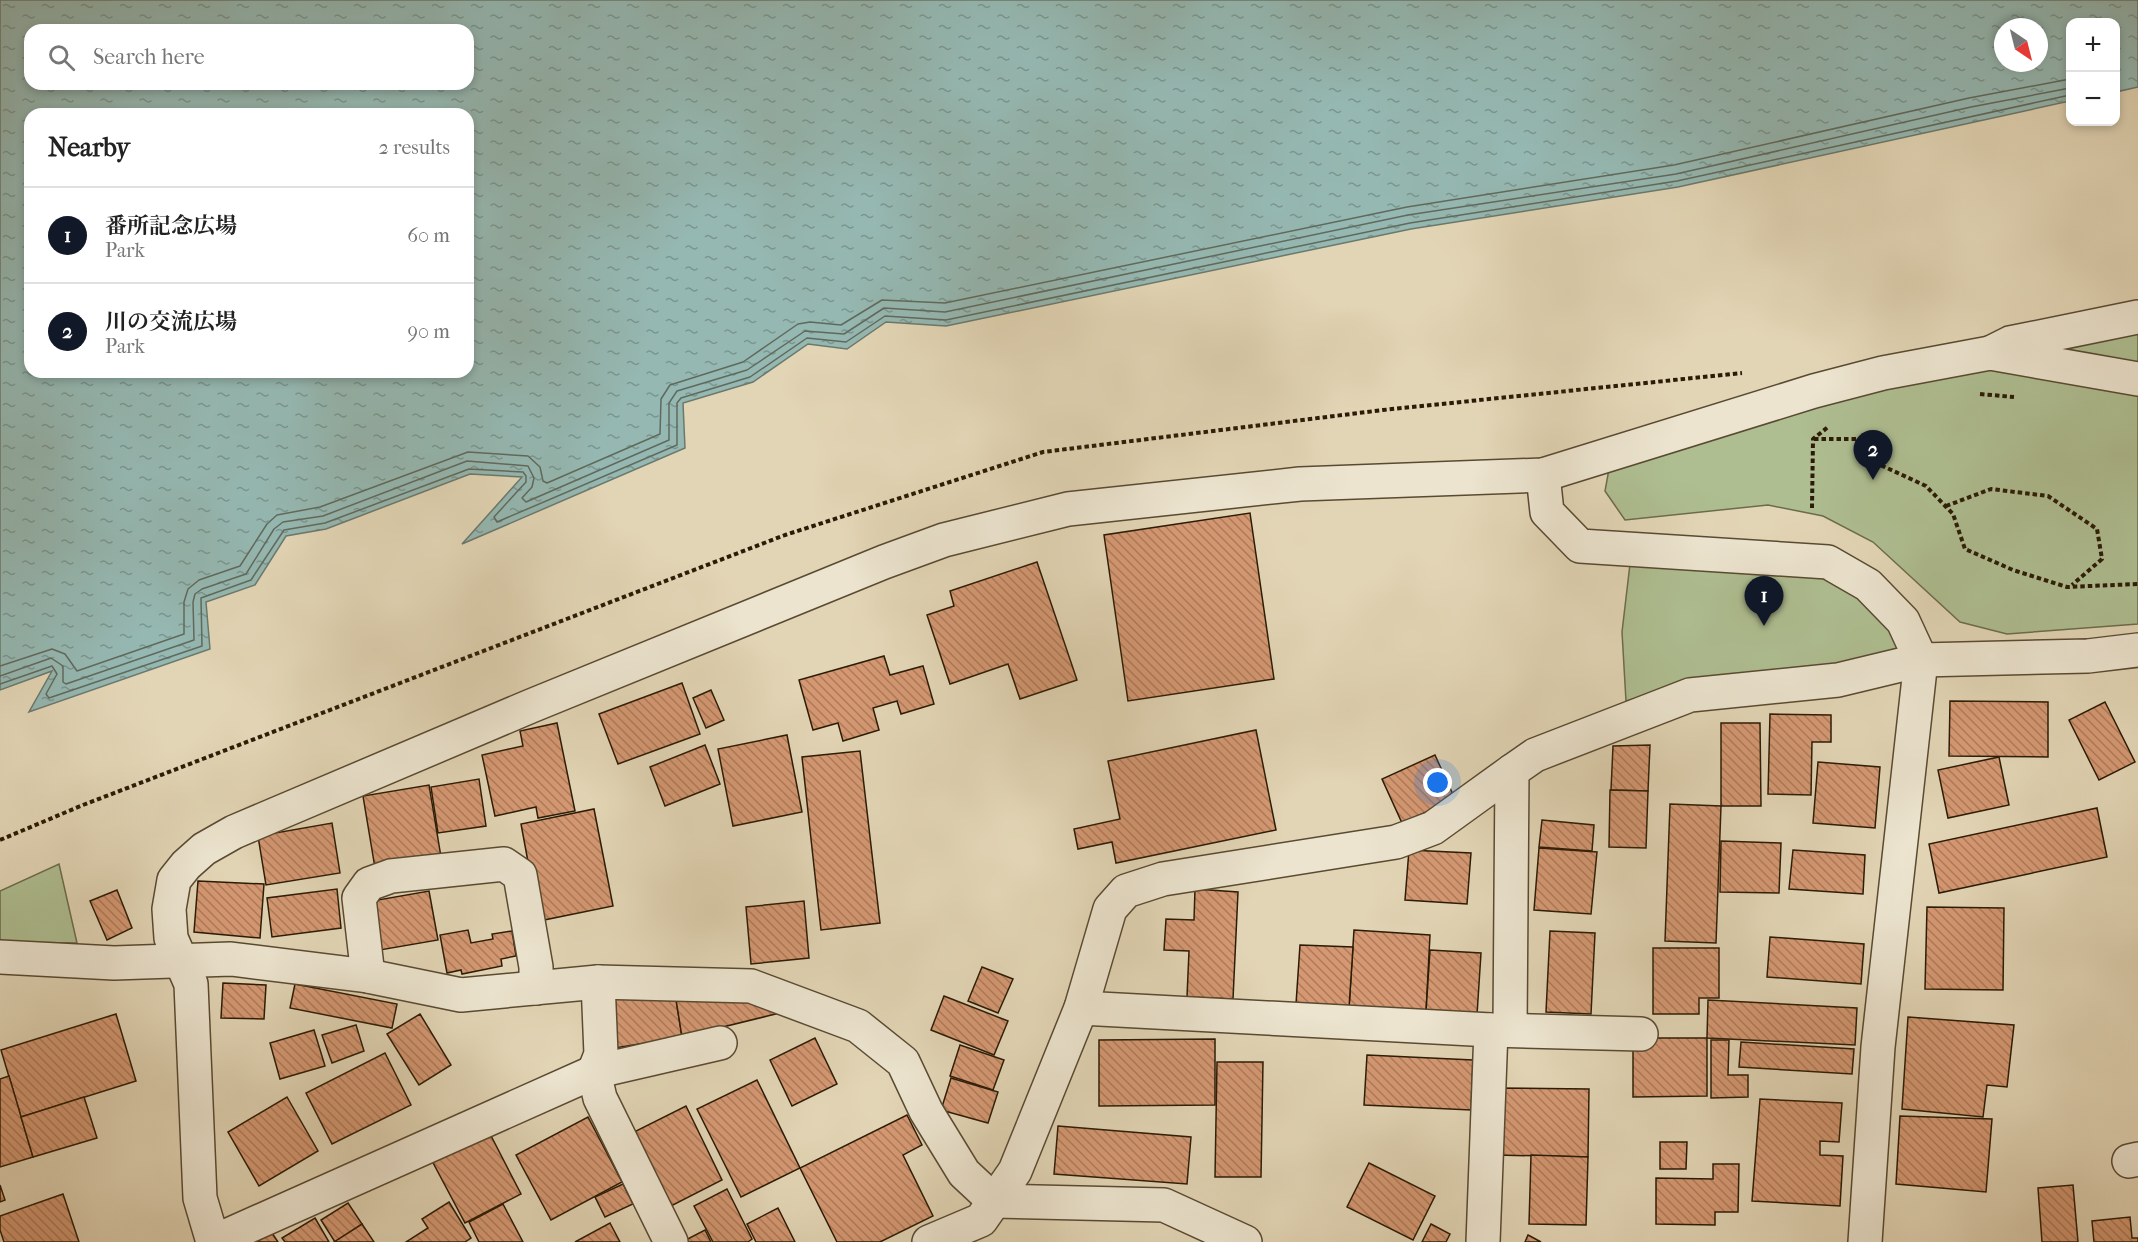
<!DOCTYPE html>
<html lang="en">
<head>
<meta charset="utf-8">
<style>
  :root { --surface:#fff; --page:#f2f2f2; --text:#222; --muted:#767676; --line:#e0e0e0; --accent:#111827 }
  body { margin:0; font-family:"IM FELL French Canon","Noto Serif JP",serif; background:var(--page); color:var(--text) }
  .controls { position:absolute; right:18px; top:18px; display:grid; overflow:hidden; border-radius:12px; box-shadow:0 3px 9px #0003 }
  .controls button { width:54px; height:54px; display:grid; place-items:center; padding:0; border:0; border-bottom:2px solid var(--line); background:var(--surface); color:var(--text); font:30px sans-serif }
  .compass { position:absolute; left:1994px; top:18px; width:54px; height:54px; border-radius:50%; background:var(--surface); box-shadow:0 3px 9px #0003; rotate:145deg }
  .you { position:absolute; left:1438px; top:783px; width:21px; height:21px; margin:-15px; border:4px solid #fff; border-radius:50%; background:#1a73e8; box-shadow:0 0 0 9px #1a73e833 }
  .badge { display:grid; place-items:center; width:39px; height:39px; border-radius:50%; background:var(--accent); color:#fff; font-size:20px; font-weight:700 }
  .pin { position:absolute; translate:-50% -50px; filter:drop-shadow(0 2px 3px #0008) }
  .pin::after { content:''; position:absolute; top:32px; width:21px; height:18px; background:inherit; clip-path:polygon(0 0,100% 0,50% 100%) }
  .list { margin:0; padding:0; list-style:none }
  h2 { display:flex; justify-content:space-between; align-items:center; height:78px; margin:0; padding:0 24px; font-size:26px }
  h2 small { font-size:20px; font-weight:400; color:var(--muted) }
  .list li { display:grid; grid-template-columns:39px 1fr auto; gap:18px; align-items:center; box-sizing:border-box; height:96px; padding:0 24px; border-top:2px solid var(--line) }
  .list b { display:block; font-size:22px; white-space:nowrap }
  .list p { margin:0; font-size:20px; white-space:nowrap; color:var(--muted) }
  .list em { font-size:20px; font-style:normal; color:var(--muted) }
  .icon { flex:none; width:33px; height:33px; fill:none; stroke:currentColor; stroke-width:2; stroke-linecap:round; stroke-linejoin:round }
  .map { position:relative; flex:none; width:2138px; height:1242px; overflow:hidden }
  .search { position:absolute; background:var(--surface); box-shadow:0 3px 9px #0003; left:24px; top:24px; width:450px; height:66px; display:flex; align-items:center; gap:15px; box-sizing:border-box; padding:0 21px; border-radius:18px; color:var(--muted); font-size:22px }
  .panel { position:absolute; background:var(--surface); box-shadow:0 3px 9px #0003; left:24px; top:108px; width:450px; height:270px; border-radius:18px }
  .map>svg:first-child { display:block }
  .park { fill:#aebe91; stroke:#6c6c4c; stroke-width:1.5 }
  .water { fill:url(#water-ripples); stroke:#6b796d; stroke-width:1.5; fill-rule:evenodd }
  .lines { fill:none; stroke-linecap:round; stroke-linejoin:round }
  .shore { stroke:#606a5c; stroke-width:1.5 }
  .building { fill:url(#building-back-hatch); stroke:#2b1b06; stroke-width:1.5 }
  .minor-casing { stroke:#594a32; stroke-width:36 }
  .path { stroke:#2b1b06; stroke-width:4; stroke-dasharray:4.5 3; stroke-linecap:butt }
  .minor { stroke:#ece4cf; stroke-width:33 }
</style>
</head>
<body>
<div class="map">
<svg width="2138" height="1242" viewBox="0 0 2138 1242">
  <defs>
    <pattern id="water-ripples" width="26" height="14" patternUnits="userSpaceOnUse" patternTransform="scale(1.5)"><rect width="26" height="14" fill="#95b8b2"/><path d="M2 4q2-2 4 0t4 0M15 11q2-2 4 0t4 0" fill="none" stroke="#7a958f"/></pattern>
    <pattern id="building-back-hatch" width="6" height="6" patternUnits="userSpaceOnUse" patternTransform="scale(1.5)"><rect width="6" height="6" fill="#d59872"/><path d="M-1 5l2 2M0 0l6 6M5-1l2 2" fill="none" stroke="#ad7b5c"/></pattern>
  </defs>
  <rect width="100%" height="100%" fill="#e2d5b5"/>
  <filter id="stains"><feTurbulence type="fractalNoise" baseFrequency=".00333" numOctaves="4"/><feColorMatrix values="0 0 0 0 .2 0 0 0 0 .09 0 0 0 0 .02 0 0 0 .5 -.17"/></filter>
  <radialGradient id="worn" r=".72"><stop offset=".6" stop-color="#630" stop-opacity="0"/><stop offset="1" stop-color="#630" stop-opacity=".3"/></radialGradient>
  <g class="park">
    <polygon points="2138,327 2138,624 2007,634 1960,622 1873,542 1823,516 1768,505 1625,520 1605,491 1609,469 1661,443"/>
    <polygon points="1632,547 1798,557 1903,621 1921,660 1693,682 1626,701 1622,632"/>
    <polygon points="59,864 77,943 0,942 0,891"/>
  </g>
  <path class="water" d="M 0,0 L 2138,0 L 2138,87 L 2116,92 L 2116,22 L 2070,22 L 2070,101 L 1678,187 L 1411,229 L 946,326 L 886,322 L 847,349 L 808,344 L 753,382 L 683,403 L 685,448 L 462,544 L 522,477 L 470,474 L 326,529 L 286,536 L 255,585 L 206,602 L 210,649 L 29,712 L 52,671 L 0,690 ZM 2003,27 L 2039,27 L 2039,63 L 2003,63 ZM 30,30 L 468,30 L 468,84 L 30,84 ZM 30,114 L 468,114 L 468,372 L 30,372 Z"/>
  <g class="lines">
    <g class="shore">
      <polyline points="0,666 52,649 65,654 77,671 184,634 184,602 188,589 199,580 240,566 267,524 277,515 320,507 468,452 528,456 540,467 543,481 547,483 660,434 661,399 670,385 743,362 798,324 810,322 841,325 882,300 945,303 1407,207 1674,165 1969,98 2070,79"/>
      <polyline points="0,676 51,658 63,666 63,682 66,684 194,640 193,602 195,594 202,589 246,574 274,529 283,522 323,516 467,461 528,466 534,478 532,487 522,498 526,502 669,440 669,403 677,391 747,370 805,331 844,334 884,308 945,312 1408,215 1676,174 1971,107 2070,88"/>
      <polyline points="0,684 52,666 57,674 46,694 49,698 202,646 201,598 251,580 284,530 325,523 469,469 523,472 526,476 526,482 494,517 497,522 677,445 677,403 681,398 750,377 807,338 846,342 885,316 946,320 1410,223 1677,181 2070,95"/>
    </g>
  </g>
  <g class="building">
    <polygon points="1250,513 1274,679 1128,701 1104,535"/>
    <polygon points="1037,562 1077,680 1020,699 1008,664 950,684 927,615 954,606 950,591"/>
    <polygon points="884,656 890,675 923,666 934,704 901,714 897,701 873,708 879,730 843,741 838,723 813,730 799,680"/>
    <polygon points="682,683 700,734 618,764 599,714"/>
    <polygon points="711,690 724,720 706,728 693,698"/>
    <polygon points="1950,701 2048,702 2048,757 1949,756"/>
    <polygon points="2105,702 2135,762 2099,780 2069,720"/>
    <polygon points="1770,714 1831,715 1831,742 1812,742 1811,795 1768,794"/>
    <polygon points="557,723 575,811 538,818 536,807 495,816 482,755 523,746 520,731"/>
    <polygon points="1721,723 1760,723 1761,806 1721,806"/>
    <polygon points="1256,730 1276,830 1116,863 1112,842 1078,849 1074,829 1120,819 1108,761"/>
    <polygon points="787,735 802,812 733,826 718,749"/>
    <polygon points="705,745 720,784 665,806 650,767"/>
    <polygon points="1650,745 1648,791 1611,790 1613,746"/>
    <polygon points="860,751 880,923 821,930 802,757"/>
    <polygon points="1435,755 1455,799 1402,823 1382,779"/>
    <polygon points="1999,757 2009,805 1948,818 1938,770"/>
    <polygon points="1818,762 1880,767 1875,828 1813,823"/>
    <polygon points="479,779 486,826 438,833 431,787"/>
    <polygon points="429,785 441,857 375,868 363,796"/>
    <polygon points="1610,790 1648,791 1646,848 1609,847"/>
    <polygon points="1670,804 1721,806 1716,943 1665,941"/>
    <polygon points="2097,808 2107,857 1939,893 1929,844"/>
    <polygon points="594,809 613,906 539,921 521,824"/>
    <polygon points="1542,820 1594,825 1592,851 1539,847"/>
    <polygon points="332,823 340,873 266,885 258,836"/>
    <polygon points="1721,841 1781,843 1779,893 1720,892"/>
    <polygon points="1539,848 1597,852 1591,914 1534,910"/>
    <polygon points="1409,850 1471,853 1467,904 1405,900"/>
    <polygon points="1793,850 1865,855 1863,894 1789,889"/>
    <polygon points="198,881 264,884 260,938 194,932"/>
    <polygon points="337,889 341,928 272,937 267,898"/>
    <polygon points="1195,889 1238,892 1233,999 1187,997 1189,951 1164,950 1166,919 1194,920"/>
    <polygon points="117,890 132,928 107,940 90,901"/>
    <polygon points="429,891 438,940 380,950 372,901"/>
    <polygon points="804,901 809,958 751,964 746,907"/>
    <polygon points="1927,907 2004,908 2003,990 1925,989"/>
    <polygon points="468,930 471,943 493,939 492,934 512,931 516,956 501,959 502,966 462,974 461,970 447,973 440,935"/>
    <polygon points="1354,930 1430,935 1426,1012 1349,1008"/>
    <polygon points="1550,931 1595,933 1591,1014 1546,1012"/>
    <polygon points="1770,937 1864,944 1861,984 1767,977"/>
    <polygon points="1300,945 1353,947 1349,1008 1296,1004"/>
    <polygon points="1653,948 1719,948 1719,998 1699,998 1699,1014 1653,1014"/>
    <polygon points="1430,950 1481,953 1477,1015 1426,1012"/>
    <polygon points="982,967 1013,979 998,1013 968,1001"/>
    <polygon points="223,983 266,985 264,1019 221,1018"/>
    <polygon points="295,984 397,1004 392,1028 290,1008"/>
    <polygon points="674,987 682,1037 615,1048 608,998"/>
    <polygon points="674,987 792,1010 682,1037"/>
    <polygon points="944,996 1008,1021 994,1055 931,1030"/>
    <polygon points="1708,1000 1857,1008 1855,1045 1707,1038"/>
    <polygon points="116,1014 136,1081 21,1117 1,1050"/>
    <polygon points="420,1014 451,1065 419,1085 387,1034"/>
    <polygon points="1908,1017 2014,1025 2007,1087 1987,1085 1983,1117 1902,1109"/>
    <polygon points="356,1025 364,1051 332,1063 322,1035"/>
    <polygon points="314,1030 325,1066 280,1079 270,1043"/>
    <polygon points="815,1038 837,1084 792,1106 770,1060"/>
    <polygon points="1633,1038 1707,1038 1707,1096 1633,1097"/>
    <polygon points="1215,1039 1215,1105 1099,1106 1099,1040"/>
    <polygon points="1711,1040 1729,1040 1728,1075 1748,1075 1748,1097 1711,1098"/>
    <polygon points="1741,1042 1854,1049 1852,1074 1739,1067"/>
    <polygon points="960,1045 1004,1060 993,1090 950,1076"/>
    <polygon points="385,1053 411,1105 332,1144 306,1093"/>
    <polygon points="1367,1055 1473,1060 1471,1110 1364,1105"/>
    <polygon points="1217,1062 1263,1062 1261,1177 1215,1177"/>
    <polygon points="9,1076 33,1157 0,1167 0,1079"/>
    <polygon points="951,1078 998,1092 988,1123 941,1110"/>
    <polygon points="757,1080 800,1168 741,1197 697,1109"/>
    <polygon points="1497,1088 1589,1089 1588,1157 1496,1155"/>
    <polygon points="84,1097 97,1138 33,1157 21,1117"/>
    <polygon points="287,1097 318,1151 259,1186 228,1132"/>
    <polygon points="1760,1099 1842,1103 1839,1142 1820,1141 1820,1155 1843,1156 1840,1206 1752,1201"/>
    <polygon points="686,1106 722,1180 669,1207 632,1133"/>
    <polygon points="907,1115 922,1145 903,1155 933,1216 880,1242 837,1242 800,1168"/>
    <polygon points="1900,1116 1992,1119 1986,1192 1896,1184"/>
    <polygon points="588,1117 622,1182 551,1220 516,1155"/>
    <polygon points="1058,1126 1191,1137 1187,1184 1054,1174"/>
    <polygon points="487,1128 521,1194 465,1223 430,1157"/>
    <polygon points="1660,1142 1687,1142 1686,1169 1660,1169"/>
    <polygon points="1531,1155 1588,1157 1586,1225 1529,1224"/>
    <polygon points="1369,1163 1435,1196 1413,1240 1347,1207"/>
    <polygon points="1713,1164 1739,1164 1738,1212 1715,1212 1715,1225 1656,1224 1656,1178 1713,1179"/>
    <polygon points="623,1184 633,1204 605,1217 595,1197"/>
    <polygon points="0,1185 5,1200 0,1202"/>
    <polygon points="2073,1185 2078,1242 2042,1242 2038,1188"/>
    <polygon points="727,1189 752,1239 748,1242 713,1242 694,1206"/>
    <polygon points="63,1194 79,1242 4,1242 0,1230 0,1216"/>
    <polygon points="449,1202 471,1238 465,1242 406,1242 428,1228 422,1219"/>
    <polygon points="348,1203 362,1224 335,1242 321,1220"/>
    <polygon points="503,1204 523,1242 479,1242 469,1222"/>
    <polygon points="778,1208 795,1242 756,1242 747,1224"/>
    <polygon points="2130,1217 2132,1238 2138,1238 2138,1242 2094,1242 2092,1221"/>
    <polygon points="315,1218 329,1242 285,1242 282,1238"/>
    <polygon points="610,1223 620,1242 575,1242"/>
    <polygon points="362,1224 374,1242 334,1242"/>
    <polygon points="1431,1224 1450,1234 1446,1242 1422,1242"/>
    <polygon points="705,1230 711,1242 682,1242"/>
    <polygon points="272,1233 278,1242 256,1242"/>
    <polygon points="1528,1235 1541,1242 1525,1242"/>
  </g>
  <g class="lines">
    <g class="minor-casing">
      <g id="minor">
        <polyline points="1992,352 2010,343 2138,317"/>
        <polyline points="1543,475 1547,512 1580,546 1828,562 1868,585 1903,621 1921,660 1878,1047 1865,1242"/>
        <polyline points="0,957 114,963 231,959 368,976 461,995 598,982 751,986 858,1026 903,1062 926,1111 964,1173 994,1201 1164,1205 1245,1242"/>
        <polyline points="368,976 359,898 369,884 391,876 504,864 520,875 536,967 536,988"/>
        <polyline points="598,982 601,1054 594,1072 600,1098 671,1242"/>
        <polyline points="1081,1008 1491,1030 1641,1034"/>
        <polyline points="1510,1028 1512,771 1535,755 1690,695 1838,680 1921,660 2088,656 2138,650"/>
        <polyline points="720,1043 594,1072 213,1242 200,1198 191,984 171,938 169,909 174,880 186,865 204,849 234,832 531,706 884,562 944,540 1068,509 1300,484 1543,475 1814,391 1883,373 1990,353 2138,379"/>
        <polyline points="2129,1161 2138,1159"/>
        <polyline points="929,1242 981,1220 1015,1171 1081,1008 1110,909 1126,891 1163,879 1396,842 1433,828 1512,771"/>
        <polyline points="1483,1242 1491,1030"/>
      </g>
    </g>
    <g class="path">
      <polyline points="1980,394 2014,397"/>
      <polyline points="1814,439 1873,439 1874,462 1926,486 1953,514 1965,549 2013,570 2067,587 2138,584"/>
      <polyline points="1946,506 1991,489 2048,496 2097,529 2102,559 2072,585"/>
      <polyline points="1812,508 1813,439 1828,427"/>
      <polyline points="0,840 83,805 785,535 1043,452 1383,410 1742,373"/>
    </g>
    <use href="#minor" class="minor"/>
  </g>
  <rect width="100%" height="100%" filter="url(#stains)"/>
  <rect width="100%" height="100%" fill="url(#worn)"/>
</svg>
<div class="controls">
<button>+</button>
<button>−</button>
</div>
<svg class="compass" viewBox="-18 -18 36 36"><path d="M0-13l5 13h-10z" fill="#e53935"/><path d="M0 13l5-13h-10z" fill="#767676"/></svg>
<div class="you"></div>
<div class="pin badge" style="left:1764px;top:626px">1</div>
<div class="pin badge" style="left:1873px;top:480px">2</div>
<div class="search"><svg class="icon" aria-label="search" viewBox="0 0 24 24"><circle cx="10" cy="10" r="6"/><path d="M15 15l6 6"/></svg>Search here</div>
<section class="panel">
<h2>Nearby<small>2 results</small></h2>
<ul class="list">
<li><span class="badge">1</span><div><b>番所記念広場</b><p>Park</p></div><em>60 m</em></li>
<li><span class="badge">2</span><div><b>川の交流広場</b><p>Park</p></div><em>90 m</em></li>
</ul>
</section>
</div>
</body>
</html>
